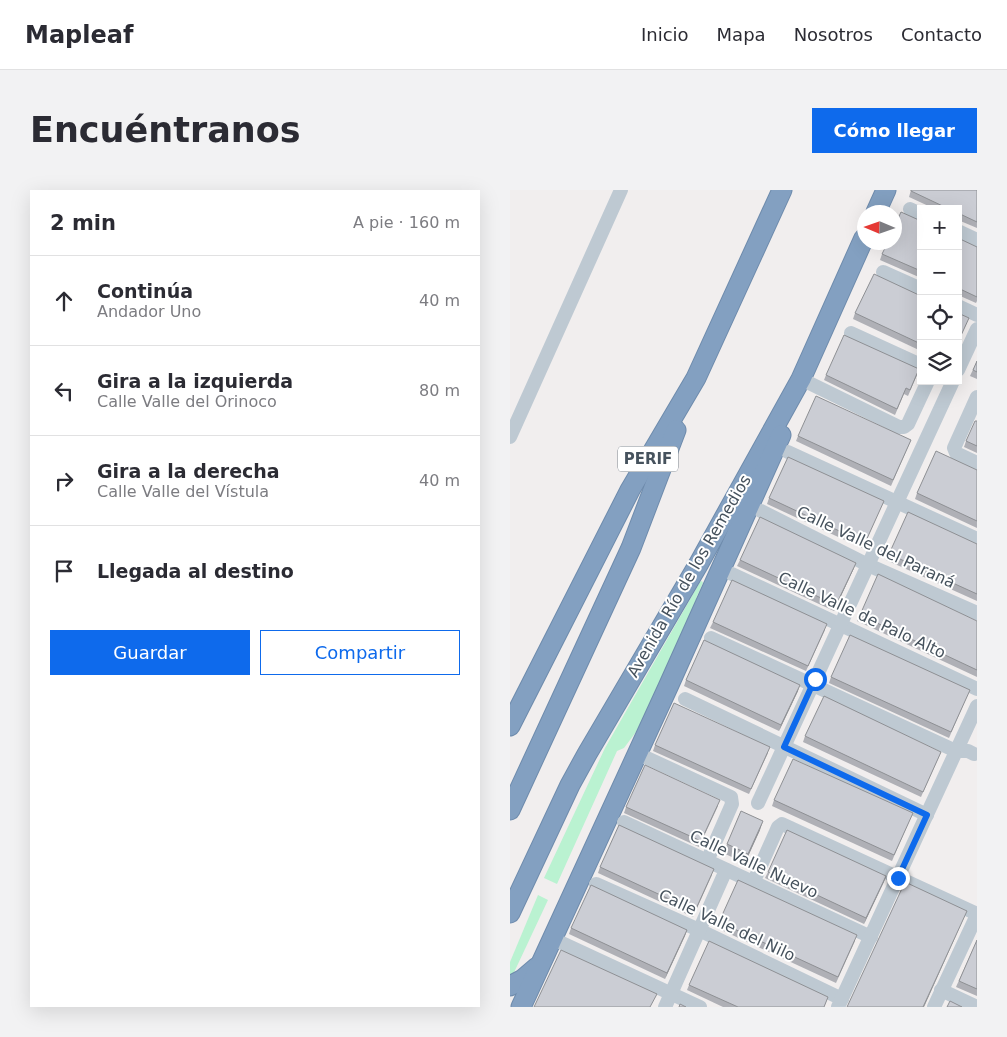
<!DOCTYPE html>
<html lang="es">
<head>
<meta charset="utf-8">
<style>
  :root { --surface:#fff; --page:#f2f2f3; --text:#2b2b33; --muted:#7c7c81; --line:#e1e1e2; --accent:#0e6aec }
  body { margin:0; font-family:"DejaVu Sans",sans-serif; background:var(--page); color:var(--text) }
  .controls { position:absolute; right:15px; top:15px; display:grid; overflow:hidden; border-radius:0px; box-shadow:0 5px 20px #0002 }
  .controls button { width:45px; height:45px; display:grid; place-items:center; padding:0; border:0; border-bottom:1px solid var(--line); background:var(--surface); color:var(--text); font:25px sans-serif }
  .compass { position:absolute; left:347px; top:15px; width:45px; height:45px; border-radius:50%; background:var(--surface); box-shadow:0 5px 20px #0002; rotate:272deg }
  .stop { position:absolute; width:15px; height:15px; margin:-11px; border:4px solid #0e6aec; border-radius:50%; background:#fff }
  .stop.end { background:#0e6aec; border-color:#fff; box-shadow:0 1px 5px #0008 }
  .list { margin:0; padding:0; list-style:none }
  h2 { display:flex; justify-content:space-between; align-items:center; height:65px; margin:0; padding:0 20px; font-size:21px }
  h2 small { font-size:16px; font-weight:400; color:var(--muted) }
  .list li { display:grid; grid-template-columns:32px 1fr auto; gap:15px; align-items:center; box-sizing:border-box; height:90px; padding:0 20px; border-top:1px solid var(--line) }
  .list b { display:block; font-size:19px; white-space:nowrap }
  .list p { margin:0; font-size:16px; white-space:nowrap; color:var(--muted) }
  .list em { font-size:16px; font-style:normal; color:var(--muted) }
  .actions { display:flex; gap:10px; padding:15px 20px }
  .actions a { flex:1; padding:11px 0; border:1px solid var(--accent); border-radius:0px; text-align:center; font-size:18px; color:var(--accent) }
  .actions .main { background:var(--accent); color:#fff }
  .icon { flex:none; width:28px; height:28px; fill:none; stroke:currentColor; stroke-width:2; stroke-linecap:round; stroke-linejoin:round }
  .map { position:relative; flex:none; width:467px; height:817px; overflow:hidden; border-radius:0px }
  header { display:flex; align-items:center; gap:30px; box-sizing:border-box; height:70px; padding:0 25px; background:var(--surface); border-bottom:1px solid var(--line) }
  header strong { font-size:24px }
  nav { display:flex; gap:28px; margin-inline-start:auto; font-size:18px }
  .intro { display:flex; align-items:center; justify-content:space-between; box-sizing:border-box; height:120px; padding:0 30px }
  h1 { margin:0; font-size:35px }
  .button { padding:12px 22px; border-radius:0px; background:var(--accent); color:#fff; font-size:18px; font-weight:700 }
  main { display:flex; gap:30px; padding:0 30px }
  aside { flex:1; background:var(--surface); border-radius:0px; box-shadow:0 5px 20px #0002 }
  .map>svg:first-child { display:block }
  .green { fill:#baf2d1 }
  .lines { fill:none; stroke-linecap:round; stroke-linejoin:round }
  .highway-casing { stroke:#6e8bac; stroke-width:21 }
  .minor { stroke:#bec9d2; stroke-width:14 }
  .highway { stroke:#83a0c1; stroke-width:19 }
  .wall { fill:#afb0b6 }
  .shaded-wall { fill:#8e9094 }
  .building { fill:#cbcdd4; stroke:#8e9094 }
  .route { stroke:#0e6aec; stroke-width:6 }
  .labels { text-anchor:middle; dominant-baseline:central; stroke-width:4; stroke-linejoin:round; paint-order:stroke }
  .shield { fill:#fff; stroke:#7e868e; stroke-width:1 }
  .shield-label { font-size:15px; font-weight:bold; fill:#46525d }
  .street-label { font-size:16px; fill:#46525d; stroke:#fff }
</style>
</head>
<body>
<header>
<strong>Mapleaf</strong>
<nav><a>Inicio</a><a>Mapa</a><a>Nosotros</a><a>Contacto</a></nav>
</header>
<div class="intro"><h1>Encuéntranos</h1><a class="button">Cómo llegar</a></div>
<main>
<aside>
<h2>2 min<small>A pie · 160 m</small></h2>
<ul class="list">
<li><svg class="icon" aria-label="ahead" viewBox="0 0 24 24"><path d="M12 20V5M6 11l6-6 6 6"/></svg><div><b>Continúa</b><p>Andador Uno</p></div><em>40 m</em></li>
<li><svg class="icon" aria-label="left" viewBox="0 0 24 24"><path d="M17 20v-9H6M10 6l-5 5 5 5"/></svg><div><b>Gira a la izquierda</b><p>Calle Valle del Orinoco</p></div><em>80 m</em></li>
<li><svg class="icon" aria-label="right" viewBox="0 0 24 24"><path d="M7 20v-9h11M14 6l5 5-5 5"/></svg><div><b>Gira a la derecha</b><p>Calle Valle del Vístula</p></div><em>40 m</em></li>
<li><svg class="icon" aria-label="arrive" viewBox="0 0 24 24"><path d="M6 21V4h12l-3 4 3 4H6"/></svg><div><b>Llegada al destino</b></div></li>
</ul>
<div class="actions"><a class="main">Guardar</a><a>Compartir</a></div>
</aside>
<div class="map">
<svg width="467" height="817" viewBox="0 0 467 817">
  <rect width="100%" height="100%" fill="#f1eeee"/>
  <g class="green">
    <polygon points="192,391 193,393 187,406 182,423 135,530 114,558 107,561 47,694 34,688 95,558 190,392"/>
    <polygon points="28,705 38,710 0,791 0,772"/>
  </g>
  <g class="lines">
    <g class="highway-casing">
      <g id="highway">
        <polyline points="366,22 376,0"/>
        <polyline points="0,536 120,300 186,188 272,0"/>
        <polyline points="0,620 121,358 166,240"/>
        <polyline points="0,723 60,595 77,564 188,375 291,189 354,48"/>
        <polyline points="0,796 13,789 27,777"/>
        <polyline points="11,817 158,497 271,245"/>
      </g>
    </g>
    <g class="minor">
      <polyline points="400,19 411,24"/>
      <polyline points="448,41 467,50"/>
      <polyline points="373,82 411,99"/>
      <polyline points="448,116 467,125"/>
      <polyline points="341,143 411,175"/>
      <polyline points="448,180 467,139"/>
      <polyline points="291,189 389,237 394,237 398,234 418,191"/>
      <polyline points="467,207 444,258 446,263 467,273"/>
      <polyline points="0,247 111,0"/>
      <polyline points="278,262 467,349"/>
      <polyline points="251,321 358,375 467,423"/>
      <polyline points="222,384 467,499"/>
      <polyline points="201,448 446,561 458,561 464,564"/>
      <polyline points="175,509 417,625"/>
      <polyline points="137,568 221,607 222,614 197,671"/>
      <polyline points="248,613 443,191"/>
      <polyline points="114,632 361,747"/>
      <polyline points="243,693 268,637 272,634 467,724"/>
      <polyline points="86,694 189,740 332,809"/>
      <polyline points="52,753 190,817"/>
      <polyline points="431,800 467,817"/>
      <polyline points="155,817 216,680"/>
      <polyline points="328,817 467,516"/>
      <polyline points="424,817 467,725"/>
    </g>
    <use href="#highway" class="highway"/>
  </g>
  <g class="wall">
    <polygon points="401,0 467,0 467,38 448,30 448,19 425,19 399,7"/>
    <polygon points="411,31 411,88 370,70 372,64"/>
    <polygon points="448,48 467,57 467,111 466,113 448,105"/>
    <polygon points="411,106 411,161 343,129 345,123"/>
    <polygon points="467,171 467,189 460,186"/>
    <polygon points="316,185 407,185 398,206 394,204 385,225 314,190"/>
    <polygon points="467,231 467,263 454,257 456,251"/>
    <polygon points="288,246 401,250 381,296 286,251"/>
    <polygon points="467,280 467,338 405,309 407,303"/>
    <polygon points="259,308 374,311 352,358 257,314"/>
    <polygon points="467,354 467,411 376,370 379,364"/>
    <polygon points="230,370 344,378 324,421 227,376"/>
    <polygon points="350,425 467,431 467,487 347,431"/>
    <polygon points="203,432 315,440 296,481 200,438"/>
    <polygon points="321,487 457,506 439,548 319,493"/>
    <polygon points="176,490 288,501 269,541 174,496"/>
    <polygon points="295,546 431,562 411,607 293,552"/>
    <polygon points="145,555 258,563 239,604 143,561"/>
    <polygon points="264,610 400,629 382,671 262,616"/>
    <polygon points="208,616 189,657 114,623 116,617"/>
    <polygon points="250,640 235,673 213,663 217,654"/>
    <polygon points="90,677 202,685 183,727 88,683"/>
    <polygon points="258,682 376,686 354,734 255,688"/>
    <polygon points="209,732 345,751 326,793 207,738"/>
    <polygon points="61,738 177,740 155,789 59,744"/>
    <polygon points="467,750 467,806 446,797"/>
    <polygon points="179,795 318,807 314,817 213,817 177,800"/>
  </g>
  <g class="shaded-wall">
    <polygon points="346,373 344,378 324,421 326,415"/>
    <polygon points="290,495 288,501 269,541 271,535"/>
    <polygon points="253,631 250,640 235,673 238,664"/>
    <polygon points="376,686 374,692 354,734 356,728"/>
    <polygon points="457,721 414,817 413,817"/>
    <polygon points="177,740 175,746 155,789 157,783"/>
  </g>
  <g class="building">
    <polygon points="401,0 467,0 467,32 448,23 448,19 439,19 401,1"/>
    <polygon points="391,22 411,31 411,81 372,64 378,52 384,52 384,37"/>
    <polygon points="448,48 467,57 467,107 448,98"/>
    <polygon points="364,84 411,106 411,154 345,123"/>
    <polygon points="448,123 459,128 448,152"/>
    <polygon points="334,145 409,179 400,200 396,198 387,219 316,185"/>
    <polygon points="467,171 467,182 463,180"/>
    <polygon points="306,206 401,250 383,290 288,246"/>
    <polygon points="465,231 467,231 467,256 456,251"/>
    <polygon points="426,261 467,280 467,331 407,303"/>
    <polygon points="278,267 374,311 355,353 259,308"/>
    <polygon points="398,322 467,354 467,404 379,364"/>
    <polygon points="250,327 346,373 326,415 230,370"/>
    <polygon points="368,384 467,431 467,480 350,425"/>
    <polygon points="222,390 317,434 298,476 203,432"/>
    <polygon points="340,445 460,500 441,542 321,487"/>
    <polygon points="194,450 290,495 271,535 176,490"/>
    <polygon points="314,506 431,562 413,602 295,546"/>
    <polygon points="164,513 260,557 241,599 145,555"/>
    <polygon points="283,569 403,623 384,665 264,610"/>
    <polygon points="135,575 210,610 191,651 116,617"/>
    <polygon points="231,621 253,631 238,664 217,654"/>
    <polygon points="109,635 204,679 185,721 90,677"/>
    <polygon points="277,640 376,686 356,728 258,682"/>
    <polygon points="228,690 347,745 328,787 209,732"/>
    <polygon points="395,692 457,721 413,817 337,817"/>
    <polygon points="81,695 177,740 157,783 61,738"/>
    <polygon points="467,750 467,799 449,791"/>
    <polygon points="199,751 318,807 314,817 228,817 179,795"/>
    <polygon points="51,760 147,804 140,817 24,817"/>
    <polygon points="440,811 452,817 437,817"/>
    <polygon points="170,814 176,817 169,817"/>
  </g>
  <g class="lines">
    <polyline class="route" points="305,489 274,557 417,625 388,688"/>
  </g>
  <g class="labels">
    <rect class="shield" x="108" y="256.5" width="60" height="25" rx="4"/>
    <g class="shield-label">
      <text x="138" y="269">PERIF</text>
    </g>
    <g class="street-label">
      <text transform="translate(366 357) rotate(25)">Calle Valle del Paraná</text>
      <text transform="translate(179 386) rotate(-60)">Avenida Río de los Remedios</text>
      <text transform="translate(352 425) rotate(25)">Calle Valle de Palo Alto</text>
      <text transform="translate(244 674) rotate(25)">Calle Valle Nuevo</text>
      <text transform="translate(217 735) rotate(25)">Calle Valle del Nilo</text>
    </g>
  </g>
</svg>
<div class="controls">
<button>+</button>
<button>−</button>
<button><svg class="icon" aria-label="locate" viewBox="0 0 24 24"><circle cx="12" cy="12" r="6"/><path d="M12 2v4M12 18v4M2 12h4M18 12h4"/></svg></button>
<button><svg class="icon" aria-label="layers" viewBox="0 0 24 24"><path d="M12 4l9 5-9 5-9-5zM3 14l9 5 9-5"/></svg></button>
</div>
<svg class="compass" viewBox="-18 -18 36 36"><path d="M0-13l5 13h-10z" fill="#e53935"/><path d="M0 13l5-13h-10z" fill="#7c7c81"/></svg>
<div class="stop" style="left:305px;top:489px"></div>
<div class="stop end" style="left:388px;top:688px"></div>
</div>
</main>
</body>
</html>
